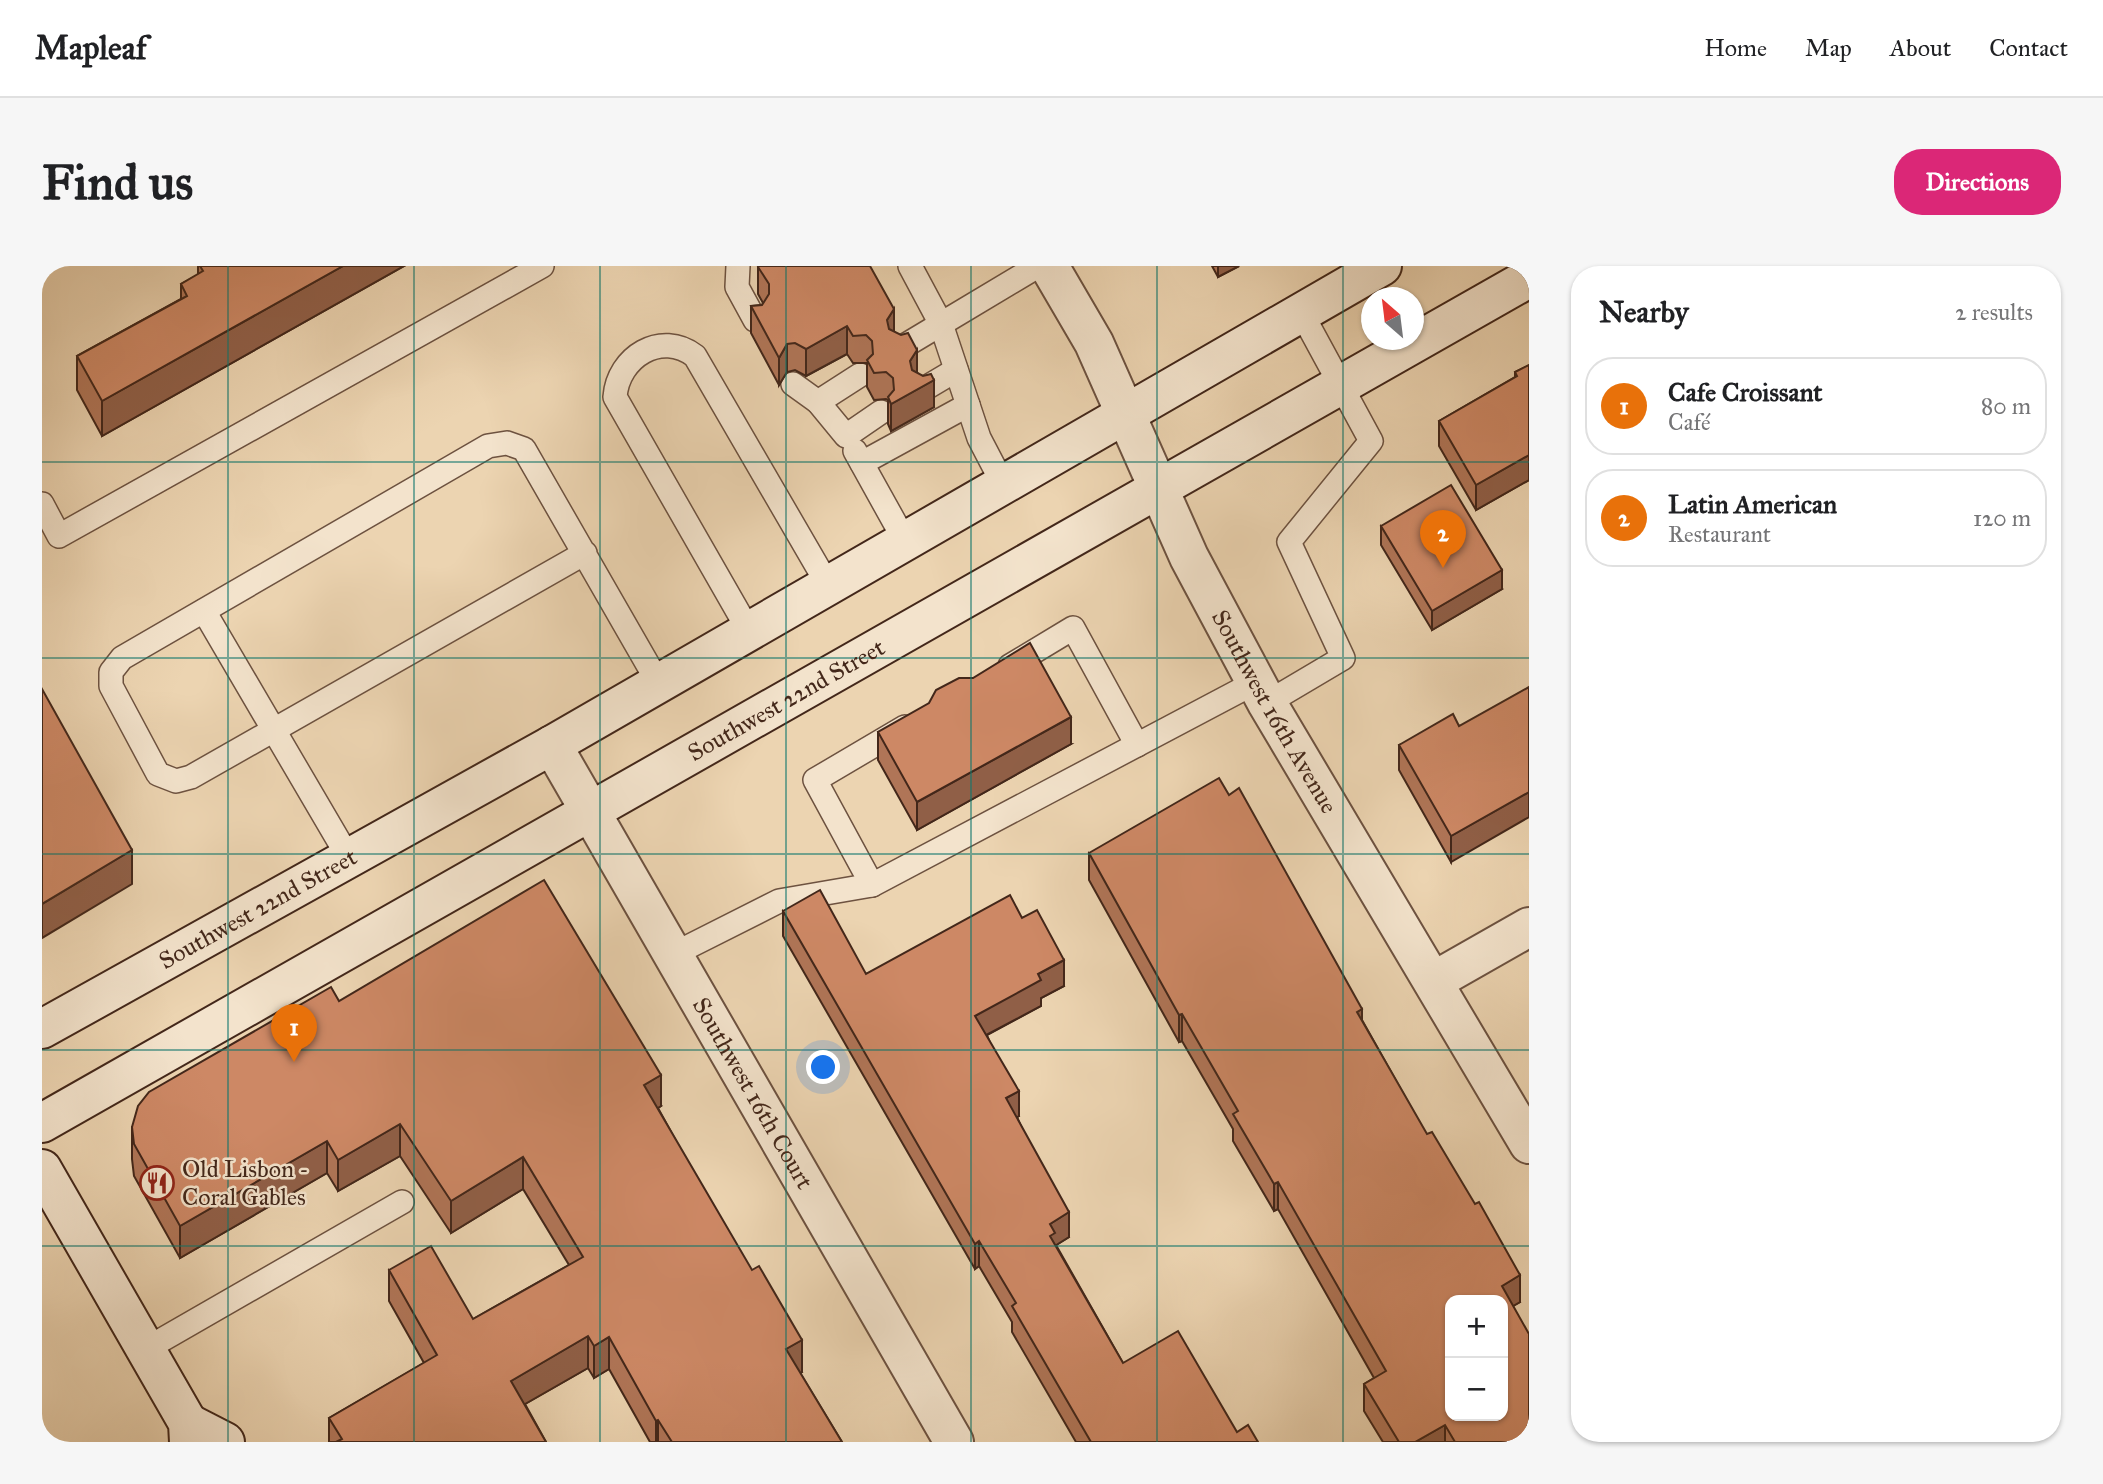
<!DOCTYPE html>
<html lang="en">
<head>
<meta charset="utf-8">
<style>
  :root { --surface:#fff; --page:#f6f6f6; --text:#202124; --muted:#757577; --line:#e0e0e0; --accent:#db2777 }
  body { margin:0; font-family:"IM FELL Great Primer",serif; background:var(--page); color:var(--text) }
  .controls { position:absolute; right:21px; bottom:21px; display:grid; overflow:hidden; border-radius:14px; box-shadow:0 2px 5px #0004 }
  .controls button { width:63px; height:63px; display:grid; place-items:center; padding:0; border:0; border-bottom:2px solid var(--line); background:var(--surface); color:var(--text); font:35px sans-serif }
  .compass { position:absolute; left:1319px; top:21px; width:63px; height:63px; border-radius:50%; background:var(--surface); box-shadow:0 2px 5px #0004; rotate:332deg }
  .you { position:absolute; left:782px; top:802px; width:24px; height:24px; margin:-18px; border:5px solid #fff; border-radius:50%; background:#1a73e8; box-shadow:0 0 0 10px #1a73e833 }
  .badge { display:grid; place-items:center; width:46px; height:46px; border-radius:50%; background:var(--accent); color:#fff; font-size:23px; font-weight:700 }
  .pin { position:absolute; translate:-50% -58px; filter:drop-shadow(0 2px 4px #0008) }
  .pin::after { content:''; position:absolute; top:37px; width:24px; height:21px; background:inherit; clip-path:polygon(0 0,100% 0,50% 100%) }
  .list { margin:0; padding:0; list-style:none }
  h2 { display:flex; justify-content:space-between; align-items:center; height:91px; margin:0; padding:0 28px; font-size:30px }
  h2 small { font-size:23px; font-weight:400; color:var(--muted) }
  .list li { display:grid; grid-template-columns:46px 1fr auto; gap:21px; align-items:center; box-sizing:border-box; height:98px; margin:0 14px 14px; padding:0 14px; border:2px solid var(--line); border-radius:28px }
  .list b { display:block; font-size:26px; white-space:nowrap }
  .list p { margin:0; font-size:23px; white-space:nowrap; color:var(--muted) }
  .list em { font-size:23px; font-style:normal; color:var(--muted) }
  .map { position:relative; flex:none; width:1487px; height:1176px; overflow:hidden; border-radius:28px }
  header { display:flex; align-items:center; gap:42px; box-sizing:border-box; height:98px; padding:0 35px; background:var(--surface); border-bottom:2px solid var(--line) }
  header strong { font-size:33px }
  nav { display:flex; gap:38px; margin-inline-start:auto; font-size:24px }
  .intro { display:flex; align-items:center; justify-content:space-between; box-sizing:border-box; height:168px; padding:0 42px }
  h1 { margin:0; font-size:49px }
  .button { padding:18px 32px; border-radius:28px; background:var(--accent); color:#fff; font-size:24px; font-weight:700 }
  main { display:flex; gap:42px; padding:0 42px }
  aside { flex:1; background:var(--surface); border-radius:28px; box-shadow:0 2px 5px #0004 }
  .map>svg:first-child { display:block }
  .lines { fill:none; stroke-linecap:round; stroke-linejoin:round }
  .service-casing { stroke:#6d5240; stroke-width:26 }
  .minor-casing { stroke:#6d5240; stroke-width:42 }
  .secondary-casing { stroke:#43271a; stroke-width:42 }
  .service { stroke:#f3e3cc; stroke-width:23 }
  .minor { stroke:#f3e3cc; stroke-width:38 }
  .secondary { stroke:#f3e3cc; stroke-width:38 }
  .wall { fill:#b07557; stroke:#43271a; stroke-width:2 }
  .shaded-wall { fill:#905f47; stroke:#43271a; stroke-width:2 }
  .building { fill:#cd8865; stroke:#43271a; stroke-width:2; fill-rule:evenodd }
  .grid { fill:none; stroke:#0f766e; stroke-width:2; stroke-opacity:0.55 }
  .labels { text-anchor:middle; dominant-baseline:central; stroke-width:5; stroke-linejoin:round; paint-order:stroke }
  .street-label { font-size:24px; fill:#43271a; stroke:#f3e3cc }
  .poi-label { font-size:24px; fill:#43271a; stroke:#f3e3cc; text-anchor:start }
</style>
</head>
<body>
<header>
<strong>Mapleaf</strong>
<nav><a>Home</a><a>Map</a><a>About</a><a>Contact</a></nav>
</header>
<div class="intro"><h1>Find us</h1><a class="button">Directions</a></div>
<main>
<div class="map">
<svg width="1487" height="1176" viewBox="0 0 1487 1176">
  <rect width="100%" height="100%" fill="#ecd4b1"/>
  <filter id="stains"><feTurbulence type="fractalNoise" baseFrequency=".00286" numOctaves="4"/><feColorMatrix values="0 0 0 0 .2 0 0 0 0 .09 0 0 0 0 .02 0 0 0 .5 -.17"/></filter>
  <radialGradient id="worn" r=".72"><stop offset=".6" stop-color="#630" stop-opacity="0"/><stop offset="1" stop-color="#630" stop-opacity=".3"/></radialGradient>
  <g class="lines">
    <g class="service-casing">
      <g id="service">
        <polyline points="696,0 695,21 713,54"/>
        <polyline points="868,0 899,58 996,0"/>
        <polyline points="859,82 899,58 937,172 961,218"/>
        <polyline points="818,109 776,136 804,170 839,146"/>
        <polyline points="751,118 776,136"/>
        <polyline points="882,123 914,104"/>
        <polyline points="813,185 863,275"/>
        <polyline points="820,197 926,139"/>
        <polyline points="0,238 17,270 500,0"/>
        <polyline points="543,287 149,511 134,515 116,508 69,420 69,406 80,392 446,180 465,177 482,183 617,418"/>
        <polyline points="162,345 308,594"/>
        <path d="M 707,365 L 573,131 C 576,91 619,64 653,90 L 786,319"/>
        <polyline points="968,400 1031,362 1095,479"/>
        <polyline points="1225,437 1301,392 1247,276 1329,175 1259,46"/>
        <polyline points="830,619 773,514 863,461"/>
        <polyline points="630,689 737,635 830,619 1214,416"/>
        <polyline points="104,1083 360,936"/>
      </g>
    </g>
    <g class="minor-casing">
      <g id="minor">
        <path id="s1" d="M 1007,0 L 1052,77 L 1147,291 L 1225,437 L 1487,878"/>
        <path id="s2" d="M 510,479 L 912,1176"/>
        <polyline points="1392,715 1487,661"/>
      </g>
    </g>
    <g class="secondary-casing">
      <g id="secondary">
        <path id="s3" d="M 0,763 L 510,479 L 1340,0"/>
        <path id="s4" d="M 0,857 L 1487,12"/>
        <polyline points="0,903 146,1157 147,1176"/>
        <polyline points="146,1157 183,1176"/>
      </g>
    </g>
    <use href="#service" class="service"/>
    <use href="#minor" class="minor"/>
    <use href="#secondary" class="secondary"/>
  </g>
  <g class="wall">
    <polygon points="156,0 362,0 60,170 35,124 35,90 139,33 139,18 156,9"/>
    <polygon points="1170,0 1197,0 1176,11"/>
    <polygon points="716,1 852,65 875,106 892,141 849,165 846,158 846,134 844,133 832,134 825,121 825,97 811,97 805,88 764,110 753,104 745,106 737,119 709,67 709,40 720,39 721,37 716,28"/>
    <polygon points="1487,99 1487,214 1434,244 1397,180 1397,155 1473,111 1473,106"/>
    <polygon points="1339,260 1460,323 1390,364 1339,279"/>
    <polygon points="1417,460 1409,596 1357,504 1357,479"/>
    <polygon points="836,466 1029,478 875,564 836,494"/>
    <polygon points="1047,587 1320,754 1478,1036 1471,1040 1487,1176 1341,1176 1322,1145 1322,1118 1332,1112 1236,943 1232,945 1191,875 1191,863 1140,775 1137,776 1047,614"/>
    <polygon points="741,645 824,708 980,652 1022,720 999,732 999,740 945,769 977,850 975,851 1027,971 1014,979 1081,1097 1195,1166 1216,1176 1034,1176 970,1066 970,1056 937,1000 933,1003 741,670"/>
    <polygon points="297,735 619,840 616,842 760,1106 758,1107 800,1176 608,1176 567,1103 552,1112 546,1102 483,1138 504,1176 287,1176 287,1152 382,1097 347,1035 347,1004 431,1053 527,999 481,923 409,967 358,890 296,925 285,907 138,992 92,910 90,893 90,861"/>
  </g>
  <g class="shaded-wall">
    <polygon points="301,0 362,0 60,170 60,135"/>
    <polygon points="1176,0 1197,0 1176,11"/>
    <polygon points="852,43 852,70 845,82 845,54"/>
    <polygon points="805,60 805,88 764,110 764,83"/>
    <polygon points="745,78 745,106 737,119 737,92"/>
    <polygon points="875,84 875,111 868,122 868,95"/>
    <polygon points="892,114 892,141 849,165 849,138"/>
    <polygon points="1487,189 1487,214 1434,244 1434,219"/>
    <polygon points="1460,304 1460,323 1390,364 1390,345"/>
    <polygon points="1029,451 1029,478 875,564 875,536"/>
    <polygon points="1487,526 1487,551 1409,596 1409,570"/>
    <polygon points="90,584 90,618 0,672 0,638"/>
    <polygon points="1022,694 1022,720 999,732 999,740 933,775 933,750 996,708"/>
    <polygon points="1320,743 1320,770 1315,746"/>
    <polygon points="1140,748 1140,775 1137,776 1137,749"/>
    <polygon points="619,809 619,840 602,851 602,819"/>
    <polygon points="977,825 977,850 964,858 964,832"/>
    <polygon points="358,858 358,890 296,925 296,894"/>
    <polygon points="285,875 285,907 138,992 138,960"/>
    <polygon points="481,891 481,923 409,967 409,935"/>
    <polygon points="1236,916 1236,943 1232,945 1232,918"/>
    <polygon points="1027,946 1027,971 1013,980 1008,995 1008,958"/>
    <polygon points="937,975 937,1000 933,1003 933,978"/>
    <polygon points="1478,1009 1478,1036 1461,1046 1460,1020"/>
    <polygon points="546,1070 546,1102 469,1146 469,1115"/>
    <polygon points="567,1071 567,1103 552,1112 552,1080"/>
    <polygon points="760,1074 760,1106 744,1115 744,1083"/>
    <polygon points="616,1154 616,1176 614,1176 614,1155"/>
    <polygon points="1403,1159 1403,1176 1373,1176"/>
  </g>
  <g class="building">
    <polygon points="158,0 301,0 60,135 35,90 145,30 139,18 161,5"/>
    <polygon points="717,0 828,0 852,43 845,54 847,63 859,69 866,67 875,84 868,95 870,104 881,110 889,108 892,114 849,138 846,131 852,124 851,112 844,106 832,107 825,94 831,88 830,75 824,69 811,70 805,60 764,83 753,77 745,78 737,92 709,40 720,39 727,28 727,18 716,1"/>
    <polygon points="1487,99 1487,189 1434,219 1397,155 1475,110 1473,106"/>
    <polygon points="1409,219 1460,304 1390,345 1339,260"/>
    <polygon points="988,377 1029,451 875,536 836,466 887,437 894,424 917,412 931,412"/>
    <polygon points="1487,421 1487,526 1409,570 1357,479 1411,448 1417,460"/>
    <polygon points="0,423 90,584 0,638"/>
    <path d="M 1177,512 L 1187,529 L 1197,522 L 1320,743 L 1315,746 L 1385,868 L 1390,866 L 1433,938 L 1437,936 L 1478,1009 L 1460,1020 L 1487,1068 L 1487,1176 L 1413,1176 L 1403,1159 L 1373,1176 L 1357,1176 L 1322,1118 L 1344,1105 L 1236,916 L 1232,918 L 1191,848 L 1196,845 L 1140,748 L 1137,749 L 1047,587 ZM 1408,1034 L 1461,1034 L 1461,1150 L 1408,1150 Z"/>
    <polygon points="502,614 619,809 602,819 710,1004 717,1000 760,1074 744,1083 800,1176 630,1176 616,1154 614,1155 567,1071 552,1080 546,1070 469,1115 504,1176 294,1176 300,1173 287,1152 395,1089 347,1004 389,980 431,1053 541,991 481,891 409,935 358,858 296,894 285,875 138,960 92,878 90,861 96,840 107,826 289,721 297,735"/>
    <polygon points="778,624 824,708 968,629 980,652 995,644 1022,694 996,708 999,714 933,750 977,825 964,832 1027,946 1008,958 1013,967 1008,970 1081,1097 1136,1065 1195,1166 1206,1159 1216,1176 1049,1176 970,1040 974,1037 937,975 933,978 741,645"/>
  </g>
  <path class="grid" d="M 186,0 L 186,1176M 372,0 L 372,1176M 558,0 L 558,1176M 744,0 L 744,1176M 929,0 L 929,1176M 1115,0 L 1115,1176M 1301,0 L 1301,1176M 0,196 L 1487,196M 0,392 L 1487,392M 0,588 L 1487,588M 0,784 L 1487,784M 0,980 L 1487,980"/>
  <defs>
    <g id="restaurant-ring" transform="scale(1.75)"><circle r="9.5" fill="#f3e3cc" stroke="#8f2418" stroke-width="1.5"/><path d="M-5-6h1v4h1v-4h1v4h1v-4h1v5L-1.5 .5V6h-2V.5L-5-1ZM5-6V6H3V1.5H1.5Q1.5-4 5-6Z" fill="#8f2418"/></g>
  </defs>
  <g fill-rule="evenodd">
    <use href="#restaurant-ring" x="115" y="917"/>
  </g>
  <g class="labels">
    <g class="street-label">
      <text stroke="none"><textPath href="#s4" startOffset="856">Southwest 22nd Street</textPath></text>
      <text stroke="none"><textPath href="#s1" startOffset="500">Southwest 16th Avenue</textPath></text>
      <text stroke="none"><textPath href="#s3" startOffset="247">Southwest 22nd Street</textPath></text>
      <text stroke="none"><textPath href="#s2" startOffset="402">Southwest 16th Court</textPath></text>
    </g>
    <g class="poi-label">
      <text x="140" y="903">Old Lisbon -<tspan x="140" dy="28">Coral Gables</tspan></text>
    </g>
  </g>
  <rect width="100%" height="100%" filter="url(#stains)"/>
  <rect width="100%" height="100%" fill="url(#worn)"/>
</svg>
<div class="controls">
<button>+</button>
<button>−</button>
</div>
<svg class="compass" viewBox="-18 -18 36 36"><path d="M0-13l5 13h-10z" fill="#e53935"/><path d="M0 13l5-13h-10z" fill="#757577"/></svg>
<div class="you"></div>
<div class="pin badge" style="left:252px;top:796px;background:#e8710a">1</div>
<div class="pin badge" style="left:1401px;top:302px;background:#e8710a">2</div>
</div>
<aside>
<h2>Nearby<small>2 results</small></h2>
<ul class="list">
<li><span class="badge" style="background:#e8710a">1</span><div><b>Cafe Croissant</b><p>Café</p></div><em>80 m</em></li>
<li><span class="badge" style="background:#e8710a">2</span><div><b>Latin American</b><p>Restaurant</p></div><em>120 m</em></li>
</ul>
</aside>
</main>
</body>
</html>
